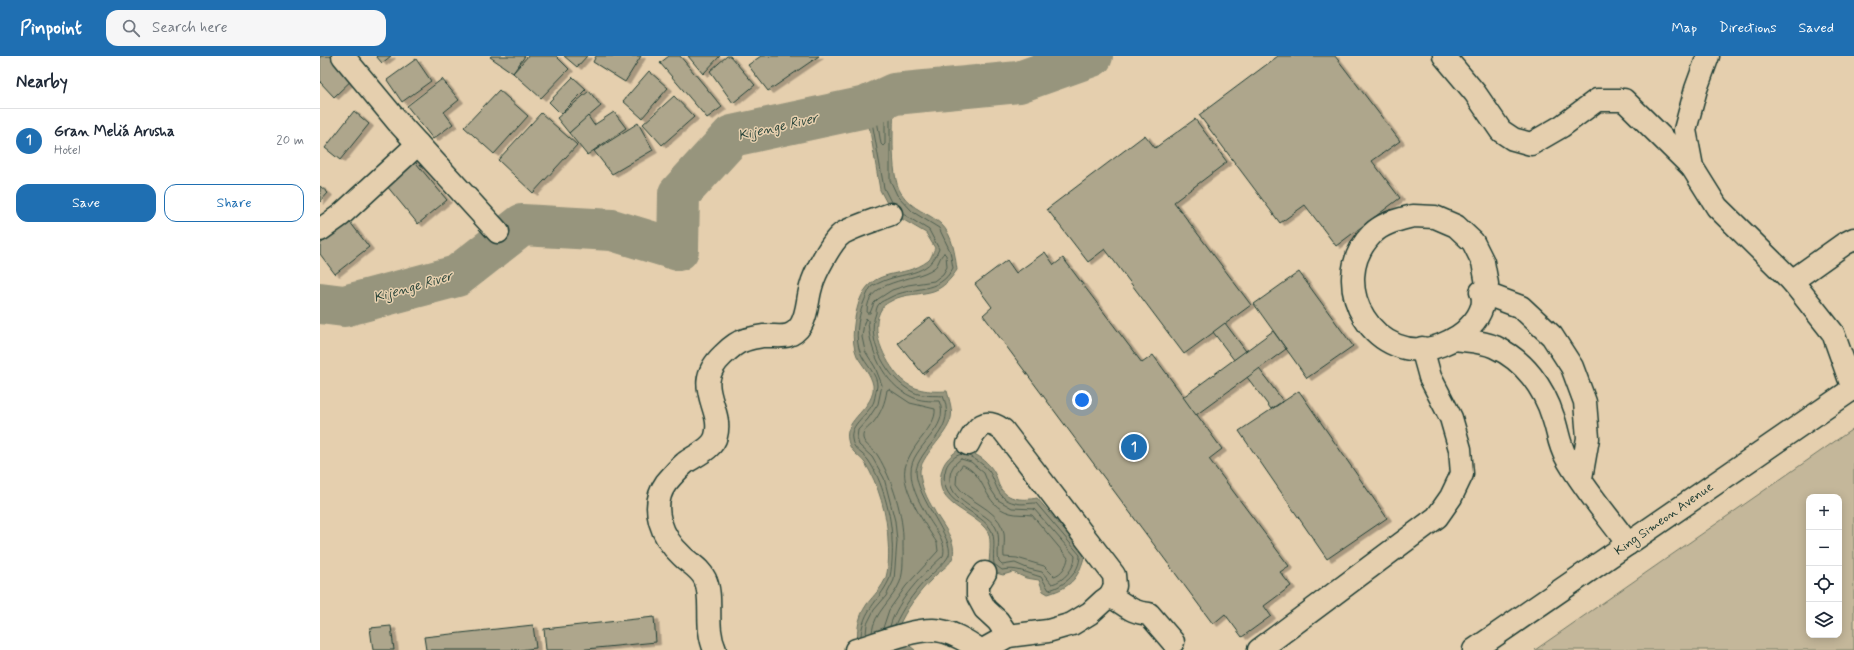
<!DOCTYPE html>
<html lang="en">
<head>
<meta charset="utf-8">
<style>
  :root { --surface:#fff; --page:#f6f6f7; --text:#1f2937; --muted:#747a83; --line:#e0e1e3; --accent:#1f6fb2 }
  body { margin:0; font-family:Mynerve,sans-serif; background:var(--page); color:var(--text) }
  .controls { position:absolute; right:12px; bottom:12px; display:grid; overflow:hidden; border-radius:8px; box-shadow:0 2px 10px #0003 }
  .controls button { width:36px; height:36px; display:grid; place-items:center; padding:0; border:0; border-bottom:1px solid var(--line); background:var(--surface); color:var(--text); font:20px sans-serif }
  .you { position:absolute; left:762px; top:344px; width:14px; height:14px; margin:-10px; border:3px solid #fff; border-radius:50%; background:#1a73e8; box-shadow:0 0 0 6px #1a73e833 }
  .badge { display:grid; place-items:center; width:26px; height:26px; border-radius:50%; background:var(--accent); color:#fff; font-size:13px; font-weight:700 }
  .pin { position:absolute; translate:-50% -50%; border:2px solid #fff; box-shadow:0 1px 4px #0006 }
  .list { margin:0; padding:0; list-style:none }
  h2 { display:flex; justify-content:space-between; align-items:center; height:52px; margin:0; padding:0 16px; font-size:17px }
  h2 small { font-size:13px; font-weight:400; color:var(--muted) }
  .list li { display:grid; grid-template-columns:26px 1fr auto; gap:12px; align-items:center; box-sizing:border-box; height:64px; padding:0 16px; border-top:1px solid var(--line) }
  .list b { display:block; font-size:15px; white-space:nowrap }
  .list p { margin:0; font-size:13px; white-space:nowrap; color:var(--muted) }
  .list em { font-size:13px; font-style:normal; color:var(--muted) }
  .actions { display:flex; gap:8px; padding:12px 16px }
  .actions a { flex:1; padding:9px 0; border:1px solid var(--accent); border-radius:12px; text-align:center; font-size:14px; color:var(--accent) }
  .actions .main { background:var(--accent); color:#fff }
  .icon { flex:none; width:22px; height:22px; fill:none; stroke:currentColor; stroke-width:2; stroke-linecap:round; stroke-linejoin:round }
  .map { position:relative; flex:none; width:1534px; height:594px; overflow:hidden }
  header { display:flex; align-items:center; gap:24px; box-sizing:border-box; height:56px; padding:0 20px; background:var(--accent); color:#fff }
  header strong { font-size:19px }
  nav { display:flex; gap:22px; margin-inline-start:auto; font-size:14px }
  .search { width:280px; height:36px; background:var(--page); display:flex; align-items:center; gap:10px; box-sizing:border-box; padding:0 14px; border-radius:12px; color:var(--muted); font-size:15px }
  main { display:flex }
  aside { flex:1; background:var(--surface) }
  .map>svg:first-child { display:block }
  .green { fill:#c4b79a; stroke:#727a67; fill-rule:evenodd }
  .water { fill:#97957d; stroke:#677260 }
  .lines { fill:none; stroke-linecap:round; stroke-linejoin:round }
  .shore { stroke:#4f6051; stroke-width:1 }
  .river { stroke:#97957d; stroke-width:42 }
  .building { fill:#aea68c; stroke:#1f3d34; filter:url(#shadow) }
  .minor-casing { stroke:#1f3d34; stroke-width:25 }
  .major-casing { stroke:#1f3d34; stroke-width:25 }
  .minor { stroke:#e5cfae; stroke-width:22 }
  .major { stroke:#e5cfae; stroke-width:22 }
  .labels { text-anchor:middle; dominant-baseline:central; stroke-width:3; stroke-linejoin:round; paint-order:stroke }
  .street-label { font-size:13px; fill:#1f3d34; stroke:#e5cfae }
  .water-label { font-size:14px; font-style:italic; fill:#2b463b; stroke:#e5cfae }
</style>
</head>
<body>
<header>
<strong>Pinpoint</strong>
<div class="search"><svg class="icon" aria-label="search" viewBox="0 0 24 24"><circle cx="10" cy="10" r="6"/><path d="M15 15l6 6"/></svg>Search here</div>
<nav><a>Map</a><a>Directions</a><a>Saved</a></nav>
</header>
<main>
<aside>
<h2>Nearby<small></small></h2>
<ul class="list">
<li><span class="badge">1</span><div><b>Gran Meliá Arusha</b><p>Hotel</p></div><em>20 m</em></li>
</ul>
<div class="actions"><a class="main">Save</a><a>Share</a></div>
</aside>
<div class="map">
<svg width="1534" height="594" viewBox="0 0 1534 594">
  <defs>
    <filter id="shadow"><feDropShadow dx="4.5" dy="2.5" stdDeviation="0" flood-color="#0004"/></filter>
  </defs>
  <rect width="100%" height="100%" fill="#e5cfae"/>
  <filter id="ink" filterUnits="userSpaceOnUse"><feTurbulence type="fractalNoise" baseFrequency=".025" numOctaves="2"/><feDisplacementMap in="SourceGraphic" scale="8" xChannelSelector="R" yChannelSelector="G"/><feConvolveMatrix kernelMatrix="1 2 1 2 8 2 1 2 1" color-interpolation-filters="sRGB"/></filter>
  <g filter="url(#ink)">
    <path class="green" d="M 1534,372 L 1534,594 L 1215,594 ZM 1489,441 L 1519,441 L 1519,579 L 1489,579 Z"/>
    <g class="water">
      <path d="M 574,38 C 574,61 569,119 581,137 C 593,155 608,156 621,168 C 633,179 635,199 637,214 C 632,221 626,229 618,233 C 607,239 590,237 577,242 C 573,244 564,248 562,252 C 548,273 565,305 579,321 C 592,335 609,336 627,335 C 629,343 633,355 631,362 C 627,380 599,401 600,417 C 601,430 607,443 614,454 C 621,468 639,486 632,503 C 629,510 618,516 613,522 C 599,536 586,553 578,572 L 586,587 L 595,594 L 539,594 C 536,578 537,562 547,548 C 554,539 562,532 566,521 C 569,511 569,495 568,485 C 568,461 558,427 545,407 C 539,399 530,396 528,384 C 523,363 556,352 553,329 C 551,318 542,309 537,300 C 530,284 534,262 539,246 C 552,209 583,224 608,205 C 611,203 613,196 615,192 L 606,177 L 582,163 L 568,149 L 560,134 L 546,51 Z"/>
      <path d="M 638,394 C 653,394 669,405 675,418 C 677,421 677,424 678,427 C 684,444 702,445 717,442 L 765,498 C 759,521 752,531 728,538 L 723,535 L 719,524 L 706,522 L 693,516 L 683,519 L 676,517 L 669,510 C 669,501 672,484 668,476 C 655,455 614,450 621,418 C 623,406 629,401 638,394 Z"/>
    </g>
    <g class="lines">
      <g class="shore">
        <polygon points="563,53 565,55 565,88 563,90 561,88 556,58"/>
        <path d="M 571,146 L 564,132 L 550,55 L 568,45 L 570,47 L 570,124 L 577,139 L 593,156 L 619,172 L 630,195 L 633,212 C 619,239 592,229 569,242 C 566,244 561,245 559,248 C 557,250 556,254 556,257 C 545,284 568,324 593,336 C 603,341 614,339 623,340 C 634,366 616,380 603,399 C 600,404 596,410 596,416 C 597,443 634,482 629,499 C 626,507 610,519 604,526 C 593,538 582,553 575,569"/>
        <path d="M 624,197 L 626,199 L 627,211 L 623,218 L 614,225 L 588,229 L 572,234 L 558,243 L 554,247 L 550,257 L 547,257 C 546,222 593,227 614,212 C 619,209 619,201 624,197 Z"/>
        <path d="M 642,398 C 635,399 628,406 626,412 C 615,446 655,452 670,472 C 677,482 672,497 674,508 L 682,514 C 696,511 707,517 721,521 L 729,534 C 745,530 760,516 760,499 L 716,447 C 709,447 702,449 695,447 C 676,443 677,427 669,415 C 664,408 656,404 649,400"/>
        <path d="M 641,403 L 651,406 L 664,417 L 670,432 L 678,444 L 692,452 L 714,453 L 755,500 C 755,512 744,525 732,528 L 722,516 L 709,513 L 695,507 L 682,509 L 679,506 C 676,494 682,481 675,470 C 663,453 627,446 630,420 C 631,412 635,407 641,403 Z"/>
        <path d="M 643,409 C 668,420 662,449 690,457 C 697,459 705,458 712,459 L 748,502 C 747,509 742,518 734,520 L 724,510 L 697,502 L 684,501 C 683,493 686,482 683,473 C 675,451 648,447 636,428 L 637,416 Z"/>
        <path d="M 552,576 C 554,556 573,544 580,526 C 584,515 583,499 583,487 C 584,460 572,423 558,400 C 555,394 544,389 543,382 C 542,375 549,371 553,367 C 561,357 565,347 567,334 L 569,333 L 590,347 L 615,353 C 616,363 609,371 603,380 C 596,389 588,400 585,412 C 581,434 605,468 617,487 L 618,495 L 586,530 L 569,554 L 563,572"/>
        <path d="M 546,578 L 547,568 L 554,554 L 566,540 L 574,524 L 577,485 L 575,465 L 564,422 L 552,401 L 539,389 L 537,382 L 538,374 L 548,363 L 558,348 L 562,329 L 555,311 L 545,295 L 542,281 L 544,267 L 546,262 L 548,264 C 549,293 563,328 592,341 C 600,345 610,345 619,345 C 632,373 590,390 591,416 C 591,430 598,444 605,456 C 611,469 628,485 623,500 C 602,519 578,543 570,570"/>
        <path d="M 541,580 C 543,553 558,547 569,524 C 572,516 573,494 572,485 C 572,461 562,423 548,404 C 543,397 533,394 532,383 C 529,368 549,359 554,345 C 555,341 556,335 557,330 C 558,319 545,308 541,298 C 534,284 538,262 543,248 C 545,243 548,235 551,231 C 553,229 557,228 559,227 C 583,215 608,222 619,193 L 609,174 L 583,158"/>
      </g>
      <polyline class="river" points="0,247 24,250 137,220 202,169 292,174 358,194 359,138 412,80 546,51 574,38 699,26 772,0"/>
    </g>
    <g class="building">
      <polygon points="0,0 22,0 39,17 14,41 0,26"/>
      <polygon points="56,0 71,0 62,7"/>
      <polygon points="171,0 205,0 193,17 170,1"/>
      <polygon points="208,0 236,0 249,13 221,42 193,17"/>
      <polygon points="244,0 267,0 257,11"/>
      <polygon points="276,0 321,0 305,26 273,6"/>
      <polygon points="349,0 360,0 402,51 387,62 340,7"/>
      <polygon points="368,0 400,0 383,18"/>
      <polygon points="407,0 410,0 435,29 413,47 390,15"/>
      <polygon points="441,0 499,0 448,35 428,9"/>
      <polygon points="958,0 1015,0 1080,85 1052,105 1080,142 1016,190 985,149 960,167 879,59"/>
      <polygon points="96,3 111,25 82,46 67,24"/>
      <polygon points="329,15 348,32 322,62 303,45"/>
      <polygon points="253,21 266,33 241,58 229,46"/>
      <polygon points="122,23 139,44 124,56 133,68 113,83 87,50"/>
      <polygon points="179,34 208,60 174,98 144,71"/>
      <polygon points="269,35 281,50 249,77 237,62"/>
      <polygon points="354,40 374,61 342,89 323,68"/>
      <polygon points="34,55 49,68 20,104 5,92"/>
      <polygon points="294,56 306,72 267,99 249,77 268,60 274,69"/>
      <polygon points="221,57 257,89 213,137 178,104"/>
      <polygon points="875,63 907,106 854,146 931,249 864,298 785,193 768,206 727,153 825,79 835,92"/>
      <polygon points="318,67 333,94 292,118 274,95"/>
      <polygon points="91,101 127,144 98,168 62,124"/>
      <polygon points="0,130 8,137 0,146"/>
      <polygon points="30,166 49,191 15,218 0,198 0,188"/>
      <polygon points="725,196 734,209 743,202 822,307 833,299 902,393 889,403 969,510 960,516 971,530 944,550 951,560 922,581 905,558 893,568 663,259 672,251 655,228 687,204 696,217"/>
      <polygon points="979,216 1033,290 987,322 934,248"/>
      <polygon points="610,261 635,292 603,318 578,287"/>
      <polygon points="905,267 963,345 951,353 893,276"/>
      <polygon points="953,275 966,293 876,359 863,341"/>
      <polygon points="979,335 1067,462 1007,503 919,375"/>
      <polygon points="334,561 336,586 257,594 226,594 224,573"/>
      <polygon points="213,569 216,592 199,594 106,594 104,581"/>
      <polygon points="71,570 74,594 53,594 50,572"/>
    </g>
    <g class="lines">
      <g class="minor-casing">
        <g id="minor">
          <polyline points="23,0 77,65 178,176"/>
          <polyline points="1124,0 1155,37 1181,75 1193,83 1211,88 1242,70 1277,44 1304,44 1372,111"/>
          <polyline points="1388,0 1376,33 1365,74 1372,111 1397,151 1472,225 1513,277 1533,333"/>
          <path d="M 1093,160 L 1115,161 L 1136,170 L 1153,186 L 1163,206 L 1167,228 C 1159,241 1165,241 1162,251 C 1160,257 1155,265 1151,269 C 1144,278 1131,285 1121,289 C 1057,314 1003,228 1052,178 C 1063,167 1078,164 1093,160 Z"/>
          <polyline points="0,174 21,159 98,88"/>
          <polyline points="1472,225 1524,188 1534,183"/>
          <polyline points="1161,236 1201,251 1232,280 1252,311 1265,346 1268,382 1261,422"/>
          <path d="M 1134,283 C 1147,285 1163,285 1175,291 C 1204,304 1224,332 1233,361 C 1238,375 1239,389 1246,401 C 1263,432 1288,460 1308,488"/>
          <path d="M 648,388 C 657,370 664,361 683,374 L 794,519 L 795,530 L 790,540"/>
          <polyline points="665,517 658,528 658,540 665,553 678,565 688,580"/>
          <path d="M 395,594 C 384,570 394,542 385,523 C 380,512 370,508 362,500 C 342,482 329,451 346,427 C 351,421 358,413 365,407 C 374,400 393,393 396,380 C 404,351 370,330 403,299 C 409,293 417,286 425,284 C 431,282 437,281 443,280 C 459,279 470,285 481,269 C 488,257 487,244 491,231 C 494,218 512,184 523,177 C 537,169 556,164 571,158"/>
          <path d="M 536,594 C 559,587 589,574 613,574 C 630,574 647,585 660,594"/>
          <path d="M 663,594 L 688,580 L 728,575 L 752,568 L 770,557 L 783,545 L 790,540 C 807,549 809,556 829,558 L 853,586"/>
          <polyline points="939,594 1117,461 1131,441 1142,418 1140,393 1131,362 1110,321 1102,292"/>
        </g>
      </g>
      <g class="major-casing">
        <polyline id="major" points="1154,594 1534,332"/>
      </g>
      <use href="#minor" class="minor"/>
      <use href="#major" class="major"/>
    </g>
  </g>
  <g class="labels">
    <g class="street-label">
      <text transform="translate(1344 463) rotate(-35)">King Simeon Avenue</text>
    </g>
    <g class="water-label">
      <text transform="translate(458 71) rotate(-13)">Kijenge River</text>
      <text transform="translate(93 231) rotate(-16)">Kijenge River</text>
    </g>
  </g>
</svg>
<div class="controls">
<button>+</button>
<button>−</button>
<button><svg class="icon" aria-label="locate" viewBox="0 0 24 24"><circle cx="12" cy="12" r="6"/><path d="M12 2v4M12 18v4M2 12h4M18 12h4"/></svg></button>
<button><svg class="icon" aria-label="layers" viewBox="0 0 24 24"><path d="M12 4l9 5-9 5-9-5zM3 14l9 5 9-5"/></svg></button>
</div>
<div class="you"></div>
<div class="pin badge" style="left:814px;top:391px">1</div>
</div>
</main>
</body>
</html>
